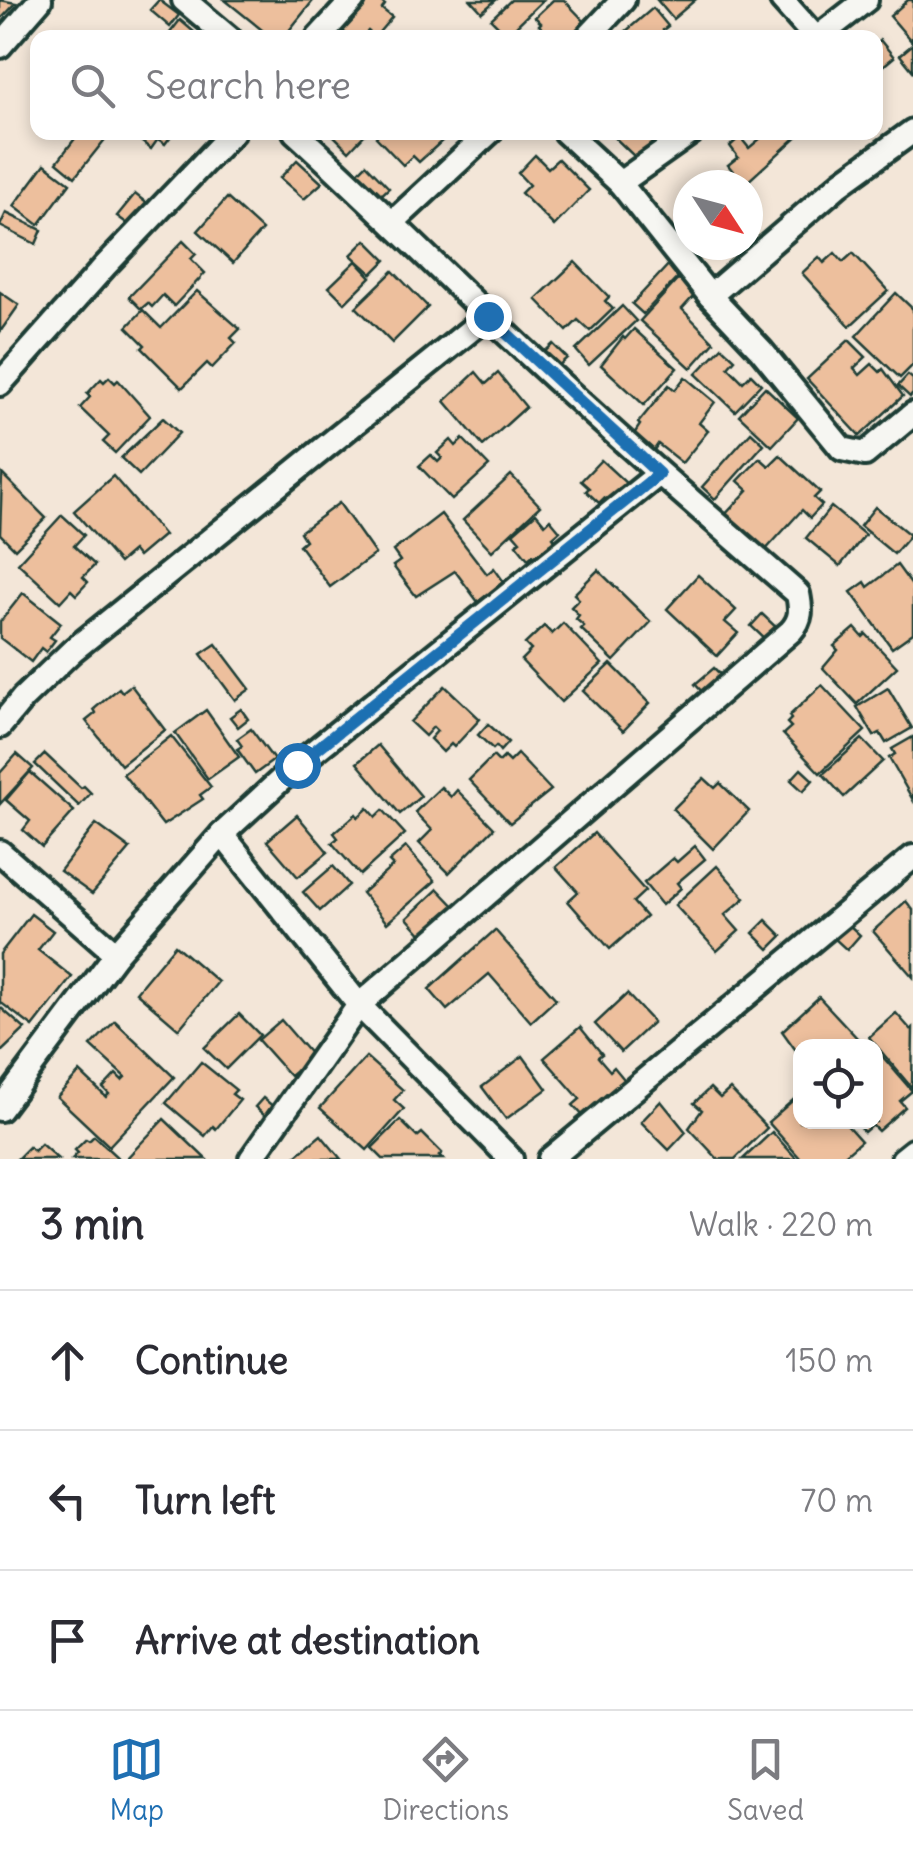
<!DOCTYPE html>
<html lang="en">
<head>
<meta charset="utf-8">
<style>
  :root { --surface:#fff; --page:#f2f2f3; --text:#2b2b33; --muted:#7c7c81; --line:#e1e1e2; --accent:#1f6fb2 }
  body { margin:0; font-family:Delius,sans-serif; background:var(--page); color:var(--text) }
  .controls { position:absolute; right:30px; bottom:30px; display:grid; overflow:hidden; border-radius:20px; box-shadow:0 5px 15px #0003 }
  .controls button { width:90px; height:90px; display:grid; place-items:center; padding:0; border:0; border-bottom:2px solid var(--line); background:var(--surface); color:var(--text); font:50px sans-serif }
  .compass { position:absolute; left:673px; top:170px; width:90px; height:90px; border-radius:50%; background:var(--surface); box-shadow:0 5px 15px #0003; rotate:126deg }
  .stop { position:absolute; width:30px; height:30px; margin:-22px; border:8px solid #1f6fb2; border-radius:50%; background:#fff }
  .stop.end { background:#1f6fb2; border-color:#fff; box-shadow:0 2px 10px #0008 }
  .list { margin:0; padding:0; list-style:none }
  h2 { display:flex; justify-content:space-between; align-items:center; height:130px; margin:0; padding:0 40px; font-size:42px }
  h2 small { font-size:32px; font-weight:400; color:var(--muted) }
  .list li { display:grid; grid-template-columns:65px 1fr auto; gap:30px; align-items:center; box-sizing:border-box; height:140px; padding:0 40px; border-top:2px solid var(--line) }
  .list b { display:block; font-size:38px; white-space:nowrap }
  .list em { font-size:32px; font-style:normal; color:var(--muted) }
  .icon { flex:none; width:55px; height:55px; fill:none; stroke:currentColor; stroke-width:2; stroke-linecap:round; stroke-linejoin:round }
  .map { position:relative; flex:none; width:913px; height:1159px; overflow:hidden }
  .search { position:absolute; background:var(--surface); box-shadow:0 5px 15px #0003; left:30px; right:30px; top:30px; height:110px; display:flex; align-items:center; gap:25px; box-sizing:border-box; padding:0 35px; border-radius:20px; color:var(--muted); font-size:38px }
  .sheet { height:550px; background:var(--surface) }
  nav { display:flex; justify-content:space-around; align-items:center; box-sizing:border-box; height:140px; border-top:2px solid var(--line); background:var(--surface); font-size:28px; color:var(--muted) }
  nav a { display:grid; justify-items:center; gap:5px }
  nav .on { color:var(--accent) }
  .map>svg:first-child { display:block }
  .building { fill:#edbf9d; stroke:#1f3d34; stroke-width:2.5 }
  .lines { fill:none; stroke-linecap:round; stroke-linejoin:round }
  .street-casing { stroke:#1f3d34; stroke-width:30 }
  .street { stroke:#f6f6f2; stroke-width:22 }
  .route { stroke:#1f6fb2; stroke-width:12 }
</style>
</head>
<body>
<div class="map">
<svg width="913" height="1159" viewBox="0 0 913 1159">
  <rect width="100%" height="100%" fill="#f3e6d8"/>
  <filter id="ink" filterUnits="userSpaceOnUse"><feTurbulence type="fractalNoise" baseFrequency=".01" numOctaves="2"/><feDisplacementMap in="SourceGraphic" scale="20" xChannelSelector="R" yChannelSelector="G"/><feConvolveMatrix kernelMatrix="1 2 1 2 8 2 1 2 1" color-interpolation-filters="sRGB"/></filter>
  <g filter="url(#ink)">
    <g class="building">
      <polygon points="0,0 16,3 0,20"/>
      <polygon points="159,0 179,15 170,27 150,10"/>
      <polygon points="225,0 310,0 312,2 283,38 272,38"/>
      <polygon points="369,0 379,0 385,5 382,9 392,17 375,37 368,31 362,38 350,38 343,31"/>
      <polygon points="471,0 496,0 482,12"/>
      <polygon points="511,0 543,0 507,35 491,19"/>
      <polygon points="553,0 564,0 589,26 578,38 551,38 539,25 541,23 535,17"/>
      <polygon points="657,0 695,0 673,19"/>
      <polygon points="908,0 913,0 912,42 890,16"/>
      <polygon points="653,8 668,26 663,30 666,38 618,38"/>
      <polygon points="180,20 201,38 166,38"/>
      <polygon points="880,40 894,57 876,72 876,44"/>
      <polygon points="913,44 913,71 900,55"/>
      <polygon points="80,132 101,132 107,137 75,177 57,162"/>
      <polygon points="129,132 174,132 165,144 158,139 151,149"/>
      <polygon points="330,132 367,132 349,151"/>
      <polygon points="380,132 437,132 442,141 419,162 413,156 403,165 376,137"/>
      <polygon points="615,132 662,132 637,159 612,135"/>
      <polygon points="768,132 802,132 744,185 728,165 738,157 730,146 740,137 749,148"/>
      <polygon points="535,155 548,168 558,159 589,190 554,226 521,193 529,185 518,173"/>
      <polygon points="297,160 322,183 304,199 280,178"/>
      <polygon points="45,164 70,183 39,225 14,206"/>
      <polygon points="366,164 389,188 376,200 353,177"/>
      <polygon points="135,194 149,205 132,227 117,216"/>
      <polygon points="227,198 262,230 233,263 198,231"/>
      <polygon points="6,213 42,230 36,244 0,226"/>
      <polygon points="366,240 386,260 372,274 351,255"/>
      <polygon points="183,241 196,254 191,259 205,273 174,306 163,295 152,307 148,303 141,309 129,297"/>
      <polygon points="835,253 843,262 853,253 888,291 850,326 802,273 819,257 824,263"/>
      <polygon points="356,261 371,277 345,303 329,287"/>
      <polygon points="575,262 609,297 605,301 613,309 590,331 578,320 567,331 536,299"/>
      <polygon points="671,262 682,273 643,314 632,304"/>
      <polygon points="393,271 428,307 392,343 356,307"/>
      <polygon points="683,274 700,289 682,309 714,342 691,368 640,321"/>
      <polygon points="197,291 240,329 231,338 236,343 212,368 207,363 182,388 142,348 145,345 127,327 143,310 161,328"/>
      <polygon points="0,292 19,305 0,332"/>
      <polygon points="896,293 913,309 913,365 900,378 856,336"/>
      <polygon points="622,306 636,321 589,365 576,350"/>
      <polygon points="634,329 677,368 644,405 601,365 623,337 625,339"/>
      <polygon points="849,340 866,357 854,368 860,375 872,364 880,372 883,369 903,396 860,436 807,379"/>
      <polygon points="553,344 567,358 553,371 539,357"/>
      <polygon points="722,347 735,359 728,367 743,382 751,374 761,384 735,411 696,374"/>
      <polygon points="476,372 486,384 498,373 526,407 483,446 445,401"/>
      <polygon points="908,375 913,379 913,394 910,397 898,386"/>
      <polygon points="109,377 115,383 118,380 150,416 115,453 103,442 109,436 80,408 90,397 87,394 101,379 104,382"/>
      <polygon points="685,377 715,402 699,423 708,431 682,463 658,444 654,450 634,434 640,425 638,423 669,385 675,390"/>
      <polygon points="765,387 798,418 772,446 739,415"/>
      <polygon points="163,418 179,433 139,475 121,458"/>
      <polygon points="751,432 764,444 715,499 702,487"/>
      <polygon points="463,439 489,466 452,500 419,466 431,455 438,462 442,458 437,453 451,440 456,446"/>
      <polygon points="780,455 820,492 814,498 822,505 810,518 802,510 762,554 723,517 748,490 738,481 760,458 769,466"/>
      <polygon points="601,460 627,484 609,503 604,498 599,503 586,491 589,488 581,481"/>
      <polygon points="2,474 46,518 15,549 0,534"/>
      <polygon points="511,475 540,506 492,551 463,520"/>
      <polygon points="113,476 164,535 138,557 133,551 119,563 74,511"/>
      <polygon points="339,503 375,554 330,587 299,545 305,540 300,532"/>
      <polygon points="831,507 865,535 840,566 806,538"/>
      <polygon points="875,507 910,535 894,554 860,526"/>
      <polygon points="536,513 545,524 550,519 560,531 553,537 556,541 535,559 533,555 528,559 516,544 520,541 513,533"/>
      <polygon points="441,514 487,574 494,568 504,582 478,602 455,571 416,596 393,566 400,561 393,551"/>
      <polygon points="62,515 84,535 74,546 95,565 83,577 88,582 76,595 71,590 60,602 18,563"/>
      <polygon points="897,565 913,587 913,633 892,648 851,592 865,582 868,587"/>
      <polygon points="598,570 651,622 614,661 581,629 584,626 576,619 579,615 571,607 579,599 574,594"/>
      <polygon points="698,575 736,610 725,622 738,633 717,656 667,609"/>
      <polygon points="23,593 61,623 50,637 55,640 46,652 41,648 31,662 0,638 0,622"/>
      <polygon points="762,614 780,631 769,643 751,626"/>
      <polygon points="563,623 602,664 561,702 521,660 531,650 525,644 544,626 552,634"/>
      <polygon points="855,628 863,637 866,634 897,667 857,704 823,668 838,650 834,646"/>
      <polygon points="216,644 250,689 235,700 201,654"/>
      <polygon points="611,664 650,703 623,731 583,691"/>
      <polygon points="714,668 725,679 706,696 695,684"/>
      <polygon points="131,685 165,730 121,765 86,721 96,713 94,709 119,688 122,692"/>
      <polygon points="822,685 865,731 820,773 783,734 791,727 787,723 791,719 789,716"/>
      <polygon points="445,686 480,719 454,747 451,744 443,752 430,739 437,731 433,727 425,736 410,722"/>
      <polygon points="888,688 912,728 886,743 880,733 874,736 857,707"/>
      <polygon points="241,709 248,719 238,727 230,717"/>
      <polygon points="206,710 239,757 208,779 175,733"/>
      <polygon points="488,724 508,742 500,751 496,746 493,749 478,735"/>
      <polygon points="251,729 274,760 255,774 237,749 242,746 237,739"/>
      <polygon points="171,736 211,787 200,795 203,799 163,825 123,774"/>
      <polygon points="913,737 913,800 889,758 895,754 892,749"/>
      <polygon points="862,739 883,761 844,797 823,774"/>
      <polygon points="378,745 421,796 400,814 357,763"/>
      <polygon points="17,754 33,768 0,804 0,773"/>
      <polygon points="45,754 81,788 84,786 91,793 79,806 35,764"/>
      <polygon points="517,754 551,790 510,823 469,780 493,756 499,762 504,757 509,762"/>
      <polygon points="801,769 813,780 803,791 791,780"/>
      <polygon points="30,772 74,811 42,847 23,830 30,821 6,800"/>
      <polygon points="704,778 715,788 720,783 749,811 713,849 673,809"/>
      <polygon points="441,787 451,797 457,790 494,828 449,873 419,843 432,830 415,812"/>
      <polygon points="368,808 376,817 383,810 405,834 360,875 332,843 338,838 334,833 356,814 358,817"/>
      <polygon points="297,815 328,852 298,877 267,841"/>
      <polygon points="96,824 130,849 92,894 60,871"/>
      <polygon points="594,833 645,891 633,902 646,917 610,949 568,901 578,892 556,867"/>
      <polygon points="695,846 705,859 677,883 681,888 662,905 644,883 673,858 677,862"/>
      <polygon points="406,847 435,881 387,923 362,893 393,866 389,862"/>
      <polygon points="333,866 349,885 320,911 303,892"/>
      <polygon points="717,866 745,898 725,915 739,931 717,951 675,905"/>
      <polygon points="438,889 457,909 425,938 407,918"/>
      <polygon points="906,901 913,910 913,977 873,931"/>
      <polygon points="31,914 53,931 38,950 72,977 33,1027 0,1002 0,954"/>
      <polygon points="766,920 782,936 769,949 753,933"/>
      <polygon points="848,924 860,935 847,950 835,939"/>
      <polygon points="495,930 556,999 531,1022 489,974 447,1010 429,989"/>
      <polygon points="175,945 218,982 179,1029 136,992"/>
      <polygon points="627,994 653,1022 621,1052 595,1024"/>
      <polygon points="819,997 858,1039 851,1046 800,1046 800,1056 782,1031"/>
      <polygon points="0,1007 25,1029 0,1053"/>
      <polygon points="896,1013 911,1030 913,1028 912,1088 869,1037"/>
      <polygon points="239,1014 260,1035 226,1069 204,1048"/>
      <polygon points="281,1020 313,1057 290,1076 258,1040"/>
      <polygon points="115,1021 174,1077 109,1146 57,1097 80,1072 106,1097 109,1094 103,1088 116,1074 122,1080 125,1077 91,1046"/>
      <polygon points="580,1027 602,1054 598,1057 610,1071 614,1067 628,1084 587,1120 573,1105 580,1099 544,1058"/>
      <polygon points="876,1049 912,1091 900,1101 905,1107 878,1131 872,1125 864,1132 854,1122 876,1122"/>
      <polygon points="523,1056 547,1089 506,1119 482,1087"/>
      <polygon points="366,1057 403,1090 394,1100 404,1109 367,1150 320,1108"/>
      <polygon points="201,1062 236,1090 232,1094 240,1100 216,1129 213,1126 205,1136 166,1103"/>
      <polygon points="710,1088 720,1098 730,1089 767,1128 735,1159 718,1159 689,1128 702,1110 694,1103"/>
      <polygon points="800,1094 800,1122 844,1122 861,1141 840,1159 801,1159 768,1122"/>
      <polygon points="263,1098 275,1108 267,1118 255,1107"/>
      <polygon points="661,1101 686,1132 669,1150 641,1122"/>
      <polygon points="164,1119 206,1159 126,1159"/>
      <polygon points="400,1120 417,1137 422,1133 442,1153 439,1156 443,1159 383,1159 372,1148"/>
      <polygon points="772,1132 797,1159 743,1159"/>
      <polygon points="321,1135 341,1159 292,1159"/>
      <polygon points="94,1136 119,1159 72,1159 78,1153 75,1150 86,1139 89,1141"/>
      <polygon points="41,1144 58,1159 17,1159 29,1147 34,1151"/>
    </g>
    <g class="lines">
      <g class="street-casing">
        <g id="street">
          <polyline points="184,0 229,38"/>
          <polyline points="782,0 816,38"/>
          <polyline points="318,38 353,0"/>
          <polyline points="587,38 623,0"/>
          <polyline points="817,38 866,0"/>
          <polyline points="0,46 40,0"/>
          <polyline points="913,131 841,183 710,296 761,350 842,449 865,454 913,414"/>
          <polyline points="565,132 620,183 710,296"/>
          <polyline points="620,183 692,132"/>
          <polyline points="394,221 490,132"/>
          <polyline points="0,384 105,266 233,132"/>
          <polyline points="0,726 23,698 72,651 488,316"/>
          <polyline points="222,834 359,1005 511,1159"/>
          <polyline points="0,852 116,954"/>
          <polyline points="0,1109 116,954 222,834 297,765 659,474"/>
          <path d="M 251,1159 L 359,1005 L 791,631 C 802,619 801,609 798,594 C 693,503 588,412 487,315 C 424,254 361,192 295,132"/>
          <polyline points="550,1159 913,857"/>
          <polyline points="903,1159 913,1151"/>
        </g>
      </g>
      <use href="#street" class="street"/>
    </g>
  </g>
  <g class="lines" filter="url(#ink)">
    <polyline class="route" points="297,765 659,474 488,316"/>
  </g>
</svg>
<div class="controls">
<button><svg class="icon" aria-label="locate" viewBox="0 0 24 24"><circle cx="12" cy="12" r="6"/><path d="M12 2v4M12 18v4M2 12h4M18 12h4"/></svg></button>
</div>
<svg class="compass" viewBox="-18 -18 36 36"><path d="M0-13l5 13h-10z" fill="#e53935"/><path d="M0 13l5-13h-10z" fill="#7c7c81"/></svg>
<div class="stop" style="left:297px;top:765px"></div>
<div class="stop end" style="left:488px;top:316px"></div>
<div class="search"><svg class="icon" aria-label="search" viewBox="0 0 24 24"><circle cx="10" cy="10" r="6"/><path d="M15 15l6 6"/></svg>Search here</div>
</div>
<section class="sheet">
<h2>3 min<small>Walk · 220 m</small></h2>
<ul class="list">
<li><svg class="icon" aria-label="ahead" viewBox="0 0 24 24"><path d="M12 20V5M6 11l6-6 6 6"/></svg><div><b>Continue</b></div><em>150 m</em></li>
<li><svg class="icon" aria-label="left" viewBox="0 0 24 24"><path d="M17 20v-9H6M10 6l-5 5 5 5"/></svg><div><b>Turn left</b></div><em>70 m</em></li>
<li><svg class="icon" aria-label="arrive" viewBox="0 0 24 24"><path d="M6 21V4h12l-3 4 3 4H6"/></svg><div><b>Arrive at destination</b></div></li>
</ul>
</section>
<nav>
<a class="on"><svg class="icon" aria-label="map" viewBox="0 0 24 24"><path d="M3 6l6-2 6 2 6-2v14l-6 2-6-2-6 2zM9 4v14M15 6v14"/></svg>Map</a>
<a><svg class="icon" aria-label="directions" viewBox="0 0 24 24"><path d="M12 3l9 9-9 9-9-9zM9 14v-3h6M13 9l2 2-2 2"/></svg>Directions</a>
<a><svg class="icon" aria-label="saved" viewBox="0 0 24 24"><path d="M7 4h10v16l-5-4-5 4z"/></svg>Saved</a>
</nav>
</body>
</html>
